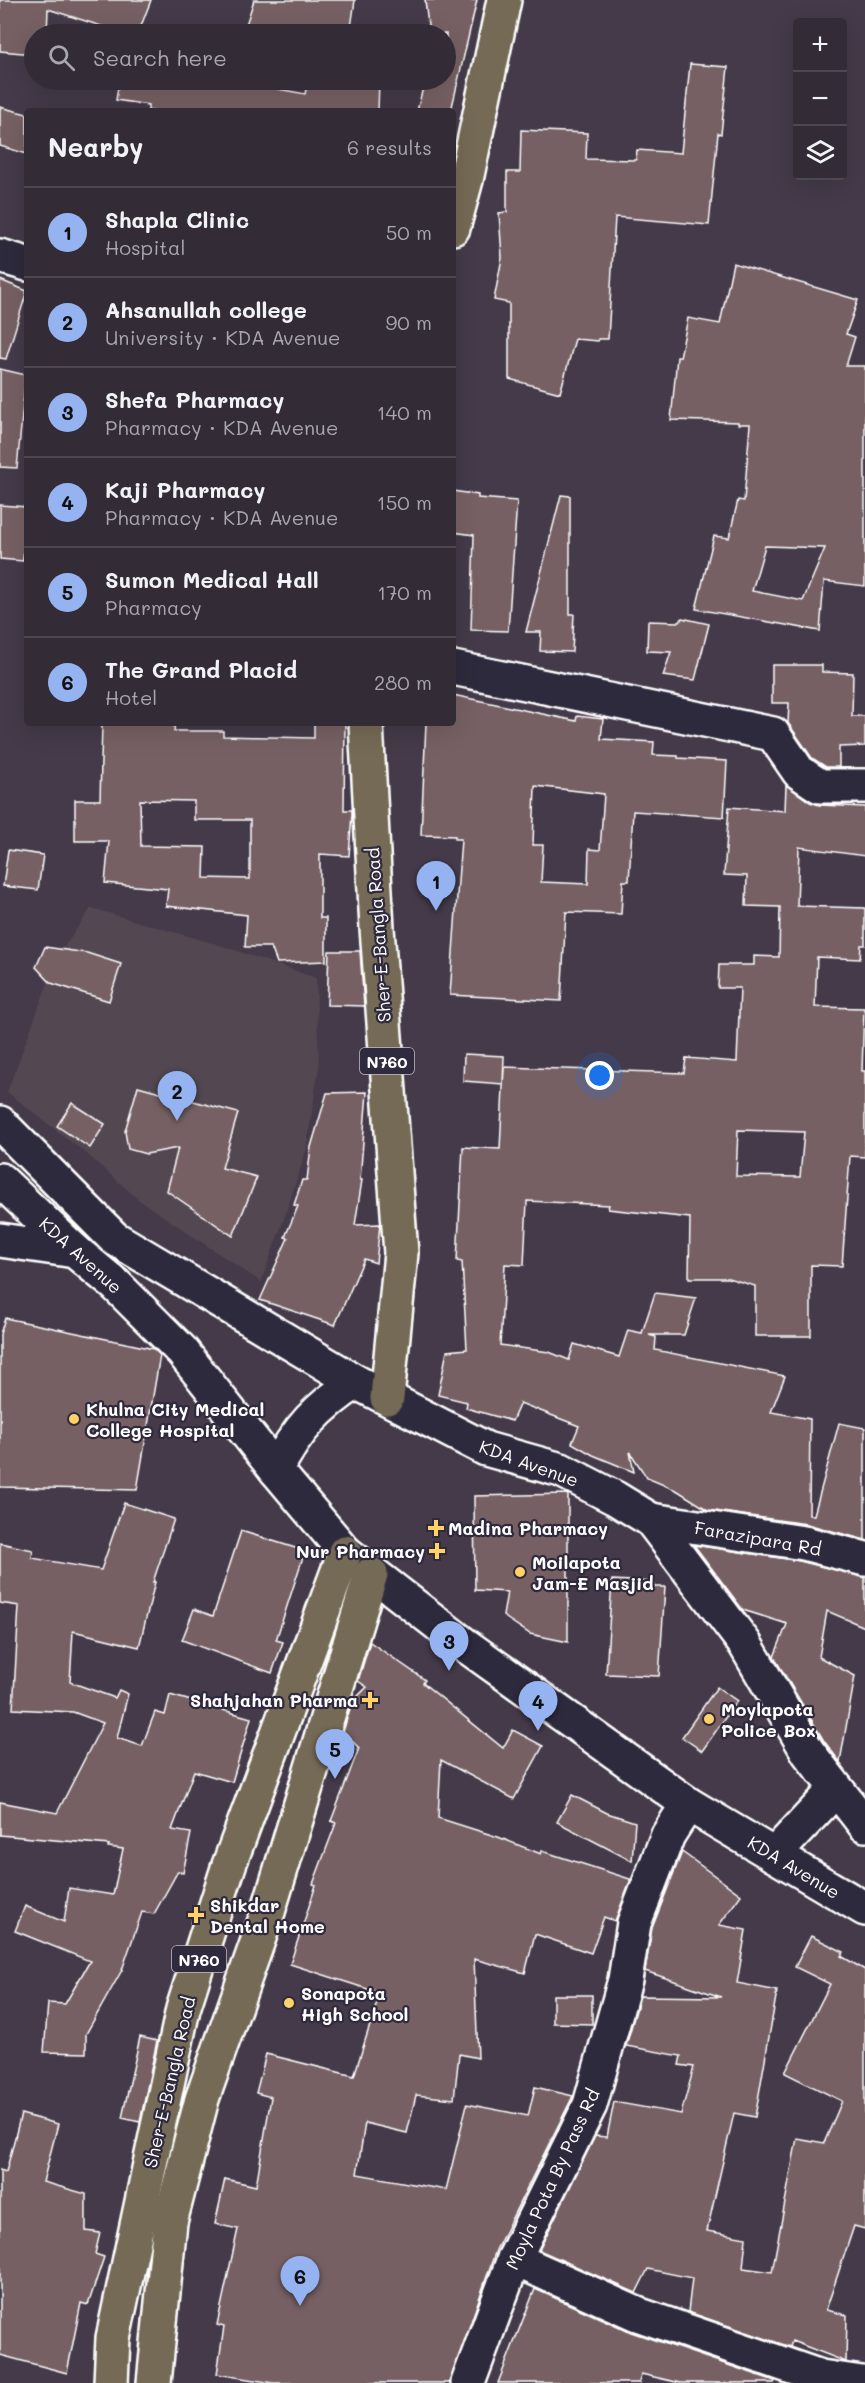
<!DOCTYPE html>
<html lang="en">
<head>
<meta charset="utf-8">
<style>
  :root { --surface:#332c37; --page:#3b343f; --text:#f1f3f6; --muted:#a9a7ad; --line:#4e4852; --accent:#95b2f1 }
  body { margin:0; font-family:Mali,sans-serif; background:var(--page); color:var(--text) }
  .controls { position:absolute; right:18px; top:18px; display:grid; overflow:hidden; border-radius:6px; box-shadow:0 6px 24px #0002 }
  .controls button { width:54px; height:54px; display:grid; place-items:center; padding:0; border:0; border-bottom:2px solid var(--line); background:var(--surface); color:var(--text); font:30px sans-serif }
  .you { position:absolute; left:600px; top:1076px; width:21px; height:21px; margin:-15px; border:4px solid #fff; border-radius:50%; background:#1a73e8; box-shadow:0 0 0 9px #1a73e833 }
  .badge { display:grid; place-items:center; width:39px; height:39px; border-radius:50%; background:var(--accent); color:#111; font-size:20px; font-weight:700 }
  .pin { position:absolute; translate:-50% -50px; filter:drop-shadow(0 2px 3px #0008) }
  .pin::after { content:''; position:absolute; top:32px; width:21px; height:18px; background:inherit; clip-path:polygon(0 0,100% 0,50% 100%) }
  .list { margin:0; padding:0; list-style:none }
  h2 { display:flex; justify-content:space-between; align-items:center; height:78px; margin:0; padding:0 24px; font-size:26px }
  h2 small { font-size:20px; font-weight:400; color:var(--muted) }
  .list li { display:grid; grid-template-columns:39px 1fr auto; gap:18px; align-items:center; box-sizing:border-box; height:90px; padding:0 24px; border-top:2px solid var(--line) }
  .list b { display:block; font-size:22px; white-space:nowrap }
  .list p { margin:0; font-size:20px; white-space:nowrap; color:var(--muted) }
  .list em { font-size:20px; font-style:normal; color:var(--muted) }
  .icon { flex:none; width:33px; height:33px; fill:none; stroke:currentColor; stroke-width:2; stroke-linecap:round; stroke-linejoin:round }
  .map { position:relative; flex:none; width:865px; height:2383px; overflow:hidden }
  .search { position:absolute; background:var(--surface); box-shadow:0 6px 24px #0002; left:24px; top:24px; width:432px; height:66px; display:flex; align-items:center; gap:15px; box-sizing:border-box; padding:0 21px; border-radius:33px; color:var(--muted); font-size:22px }
  .panel { position:absolute; background:var(--surface); box-shadow:0 6px 24px #0002; left:24px; top:108px; width:432px; height:618px; border-radius:6px }
  .map>svg:first-child { display:block }
  .built { fill:#534651 }
  .building { fill:#766164; stroke:#fff; stroke-width:1.5; fill-rule:evenodd }
  .lines { fill:none; stroke-linecap:round; stroke-linejoin:round }
  .street-casing { stroke:#fff; stroke-width:38 }
  .secondary-casing { stroke:#fff; stroke-width:38 }
  .highway-casing { stroke:#fff; stroke-width:38 }
  .street { stroke:#2f2a3d; stroke-width:33 }
  .secondary { stroke:#2f2a3d; stroke-width:33 }
  .highway { stroke:#746b55; stroke-width:33 }
  .poi-dot { fill:#ffd166; stroke:#2f2a3d; stroke-width:2 }
  .labels { text-anchor:middle; dominant-baseline:central; stroke-width:4.5; stroke-linejoin:round; paint-order:stroke }
  .shield { fill:#2f2a3d; stroke:#c1bfc5; stroke-width:1.5 }
  .shield-label { font-size:16px; font-weight:bold; fill:#fff }
  .street-label { font-size:18px; fill:#fff; stroke:#2f2a3d }
  .poi-label { font-size:18px; font-weight:bold; fill:#fff; stroke:#2f2a3d; text-anchor:start }
</style>
</head>
<body>
<div class="map">
<svg width="865" height="2383" viewBox="0 0 865 2383">
  <rect width="100%" height="100%" fill="#443a49"/>
  <filter id="ink" filterUnits="userSpaceOnUse"><feTurbulence type="fractalNoise" baseFrequency=".0167" numOctaves="2"/><feDisplacementMap in="SourceGraphic" scale="12" xChannelSelector="R" yChannelSelector="G"/><feConvolveMatrix kernelMatrix="1 2 1 2 8 2 1 2 1" color-interpolation-filters="sRGB"/></filter>
  <g filter="url(#ink)">
    <polygon class="built" points="91,908 223,946 316,978 319,1067 306,1151 283,1222 261,1282 139,1200 89,1156 7,1092 58,956"/>
    <g class="building">
      <polygon points="0,0 151,0 138,34 126,34 48,9 47,34 34,34 34,54 0,51"/>
      <polygon points="254,0 355,0 350,34 243,34"/>
      <polygon points="425,0 477,0 451,111 417,111 425,80 446,80 446,34 429,34"/>
      <polygon points="690,64 728,67 721,134 718,133 709,225 615,217 608,339 598,339 598,341 575,339 560,393 509,379 509,303 494,300 502,258 499,213 507,212 507,172 520,172 521,130 587,133 586,159 636,160 637,150 681,153"/>
      <polygon points="119,80 242,80 257,83 256,85 305,94 308,80 379,80 378,111 148,111 148,105 116,100"/>
      <polygon points="0,107 27,114 27,154 0,146"/>
      <path d="M 733,263 L 858,300 L 846,334 L 855,337 L 846,366 L 865,366 L 865,586 L 824,581 L 820,631 L 696,609 L 714,536 L 729,538 L 738,500 L 744,501 L 750,424 L 738,424 L 738,422 L 671,420 L 677,357 L 680,357 L 688,318 L 720,324 ZM 765,546 L 825,548 L 803,601 L 752,591 Z"/>
      <polygon points="0,280 27,291 6,359 0,358"/>
      <polygon points="0,369 26,375 17,468 0,467"/>
      <polygon points="453,491 478,495 478,498 517,501 508,631 471,630 474,535 453,532"/>
      <polygon points="561,495 570,496 570,614 574,614 572,652 540,651 541,632 526,632"/>
      <polygon points="0,505 27,507 23,561 0,559"/>
      <polygon points="682,618 709,624 695,680 663,676 671,652 647,651 648,621 680,622"/>
      <polygon points="772,665 822,665 822,672 853,673 852,716 865,716 865,746 839,747 839,767 826,767 812,758 788,723 789,703 772,703"/>
      <path d="M 453,695 L 576,721 L 577,716 L 603,719 L 601,739 L 654,742 L 653,755 L 678,756 L 678,758 L 727,761 L 724,817 L 633,811 L 629,881 L 623,881 L 621,914 L 566,912 L 561,1001 L 450,995 L 461,839 L 455,839 L 455,836 L 421,835 L 426,723 L 453,724 ZM 535,786 L 604,794 L 600,850 L 589,849 L 588,884 L 541,882 L 543,845 L 533,845 Z"/>
      <path d="M 102,723 L 175,723 L 174,731 L 223,731 L 223,736 L 314,738 L 314,723 L 345,723 L 344,810 L 352,810 L 352,814 L 349,856 L 320,854 L 320,918 L 326,918 L 326,961 L 277,963 L 271,947 L 245,947 L 247,915 L 166,906 L 168,889 L 105,883 L 109,841 L 75,841 L 75,800 L 100,800 ZM 140,800 L 194,801 L 194,820 L 250,820 L 250,879 L 204,878 L 205,847 L 141,846 Z"/>
      <path d="M 786,785 L 810,802 L 819,805 L 865,807 L 865,856 L 799,847 L 797,906 L 865,908 L 865,945 L 861,945 L 860,959 L 817,957 L 815,1007 L 864,1008 L 862,1071 L 865,1071 L 865,1157 L 850,1156 L 842,1266 L 811,1265 L 811,1336 L 755,1336 L 755,1286 L 728,1278 L 689,1278 L 690,1218 L 608,1209 L 609,1205 L 527,1201 L 524,1265 L 505,1264 L 500,1345 L 549,1352 L 569,1360 L 574,1344 L 619,1357 L 628,1330 L 642,1333 L 655,1293 L 696,1298 L 684,1335 L 649,1335 L 656,1337 L 655,1350 L 785,1376 L 771,1412 L 810,1419 L 809,1515 L 814,1515 L 839,1423 L 865,1428 L 865,1540 L 807,1524 L 708,1510 L 678,1491 L 647,1478 L 630,1452 L 634,1472 L 593,1455 L 572,1443 L 579,1426 L 520,1403 L 512,1421 L 466,1408 L 467,1402 L 438,1395 L 447,1351 L 467,1349 L 462,1262 L 457,1261 L 463,1147 L 500,1149 L 504,1067 L 684,1073 L 686,1058 L 737,1062 L 740,988 L 718,988 L 719,965 L 754,965 L 754,956 L 779,957 L 780,907 L 746,906 L 747,876 L 724,875 L 729,807 L 785,811 ZM 738,1130 L 804,1132 L 800,1177 L 736,1176 Z"/>
      <polygon points="8,850 43,855 38,890 3,886"/>
      <polygon points="45,947 87,953 121,964 109,1001 51,983 36,967"/>
      <polygon points="329,951 360,951 364,1006 327,1005"/>
      <polygon points="464,1054 504,1056 503,1084 463,1081"/>
      <polygon points="138,1086 238,1113 222,1168 257,1177 233,1236 167,1191 178,1148 146,1154 128,1149 125,1131"/>
      <polygon points="367,1092 360,1180 362,1180 355,1225 380,1224 376,1263 364,1259 335,1325 260,1300 288,1238 285,1237 298,1206 294,1205 302,1180 307,1180 311,1147 327,1093"/>
      <polygon points="72,1103 105,1124 90,1148 57,1126"/>
      <polygon points="5,1318 154,1349 160,1355 137,1490 0,1487 0,1334"/>
      <polygon points="566,1494 568,1495 568,1642 530,1634 503,1616 507,1592 475,1590 474,1496"/>
      <polygon points="124,1503 174,1519 153,1582 155,1582 139,1647 73,1631 70,1682 115,1698 119,1690 128,1694 117,1738 142,1746 155,1712 165,1715 170,1695 251,1718 232,1782 194,1771 172,1830 191,1833 183,1873 178,1871 154,1914 142,1912 122,1970 86,2034 86,2053 44,2052 48,2003 65,2004 90,1961 15,1931 25,1906 64,1922 69,1888 113,1895 123,1849 108,1847 109,1845 0,1835 0,1802 57,1813 103,1723 73,1712 13,1709 19,1606 0,1603 0,1543 33,1550 32,1558 101,1570"/>
      <polygon points="241,1531 305,1551 276,1640 283,1642 272,1673 182,1640 194,1609 213,1616"/>
      <polygon points="694,1545 800,1561 865,1577 865,1627 827,1611 819,1657 855,1676 840,1762 824,1741 774,1657 787,1624 743,1610"/>
      <polygon points="612,1580 654,1582 655,1587 665,1587 659,1676 606,1674"/>
      <polygon points="370,1642 425,1680 423,1683 503,1748 513,1730 543,1746 514,1799 441,1760 438,1818 498,1837 541,1854 542,1851 630,1879 630,1882 615,1921 604,1917 591,1953 535,1934 525,1973 474,1959 478,2058 459,2054 454,2099 416,2095 407,2133 365,2123 357,2174 446,2190 467,2104 528,2116 535,2087 573,2096 496,2250 450,2383 273,2383 217,2374 224,2327 217,2325 238,2229 215,2224 225,2179 256,2186 271,2097 256,2093 266,2054 354,2076 380,1993 290,1964 316,1885 313,1884 336,1823 331,1821 359,1748 343,1732 352,1702 367,1687 358,1681"/>
      <polygon points="717,1687 737,1701 702,1751 682,1737"/>
      <polygon points="572,1795 607,1813 635,1822 632,1861 557,1822"/>
      <polygon points="682,1852 741,1895 719,1925 746,1930 737,1983 777,1991 755,2117 734,2113 707,2231 746,2238 743,2268 772,2272 797,2138 824,2143 842,2101 785,2073 830,1984 795,1967 811,1936 844,1952 841,1956 865,1970 865,2229 854,2226 826,2310 847,2315 846,2362 792,2341 790,2347 688,2312 692,2278 648,2269 636,2293 539,2250 595,2136 607,2137 614,2102 681,2114 694,2067 679,2065 681,2056 626,2046 640,1996 721,1997 645,1971 652,1928"/>
      <polygon points="553,1995 592,1995 592,2024 553,2023"/>
      <polygon points="140,2037 157,2041 140,2122 122,2118"/>
      <polygon points="21,2114 58,2124 43,2182 86,2194 86,2231 100,2233 95,2254 104,2257 88,2305 81,2303 67,2373 0,2355 0,2170 6,2172"/>
      <polygon points="535,2289 631,2332 775,2381 774,2383 680,2383 641,2374 639,2383 498,2383"/>
    </g>
    <g class="lines">
      <g class="street-casing">
        <g id="street">
          <polyline points="0,256 27,264"/>
          <polyline points="453,668 773,734 799,772 820,786 865,786"/>
          <polyline points="0,1240 75,1251"/>
          <polyline points="651,1520 804,1543 865,1559"/>
          <polyline points="514,2259 637,2314 821,2377 862,2383"/>
          <polyline points="468,2383 514,2259 590,2105 625,1980 634,1923 668,1835 688,1804"/>
        </g>
      </g>
      <g class="secondary-casing">
        <g id="secondary">
          <polyline points="0,1123 114,1238 356,1382 486,1449 561,1470 615,1498 651,1520 745,1644 808,1752 865,1825"/>
          <polyline points="0,1180 75,1251 116,1285 182,1351 276,1470"/>
          <path d="M 356,1382 C 318,1407 297,1429 276,1470 L 345,1552 L 465,1645 L 688,1804 L 865,1909"/>
          <polyline points="774,1855 836,1789"/>
        </g>
      </g>
      <g class="highway-casing">
        <g id="highway">
          <polyline points="453,228 466,180 504,0"/>
          <polyline points="366,723 377,928 401,1253 387,1398"/>
          <polyline points="111,2383 113,2338 183,2009 229,1865 345,1552"/>
          <polyline points="154,2383 170,2222 202,2099 267,1915 371,1574"/>
        </g>
      </g>
      <use href="#street" class="street"/>
      <use href="#secondary" class="secondary"/>
      <use href="#highway" class="highway"/>
    </g>
  </g>
  <g class="poi-dot">
    <circle cx="74" cy="1419" r="6"/>
    <path d="M433 1519h6v6h6v6h-6v6h-6v-6h-6v-6h6z"/>
    <path d="M434 1542h6v6h6v6h-6v6h-6v-6h-6v-6h6z"/>
    <circle cx="520" cy="1572" r="6"/>
    <path d="M367 1691h6v6h6v6h-6v6h-6v-6h-6v-6h6z"/>
    <circle cx="709" cy="1719" r="6"/>
    <path d="M193 1906h6v6h6v6h-6v6h-6v-6h-6v-6h6z"/>
    <circle cx="289" cy="2003" r="6"/>
  </g>
  <g class="labels">
    <g class="shield">
      <rect x="360" y="1048" width="54" height="26" rx="4.5"/>
      <rect x="172" y="1946" width="54" height="26" rx="4.5"/>
    </g>
    <g class="shield-label">
      <text x="387" y="1061">N760</text>
      <text x="199" y="1959">N760</text>
    </g>
    <g class="street-label">
      <text transform="translate(378 935) rotate(-94)">Sher-E-Bangla Road</text>
      <text transform="translate(81 1255) rotate(42)">KDA Avenue</text>
      <text transform="translate(529 1463) rotate(20)">KDA Avenue</text>
      <text transform="translate(758 1538) rotate(10)">Farazipara Rd</text>
      <text transform="translate(794 1867) rotate(31)">KDA Avenue</text>
      <text transform="translate(169 2082) rotate(-77)">Sher-E-Bangla Road</text>
      <text transform="translate(552 2179) rotate(-65)">Moyla Pota By Pass Rd</text>
    </g>
    <g class="poi-label">
      <text x="86" y="1409">Khulna City Medical<tspan x="86" dy="21">College Hospital</tspan></text>
      <text x="448" y="1528">Madina Pharmacy</text>
      <text x="425" y="1551" text-anchor="end">Nur Pharmacy</text>
      <text x="532" y="1562">Moilapota<tspan x="532" dy="21">Jam-E Masjid</tspan></text>
      <text x="358" y="1700" text-anchor="end">Shahjahan Pharma</text>
      <text x="721" y="1709">Moylapota<tspan x="721" dy="21">Police Box</tspan></text>
      <text x="210" y="1905">Shikdar<tspan x="210" dy="21">Dental Home</tspan></text>
      <text x="301" y="1993">Sonapota<tspan x="301" dy="21">High School</tspan></text>
    </g>
  </g>
</svg>
<div class="controls">
<button>+</button>
<button>−</button>
<button><svg class="icon" aria-label="layers" viewBox="0 0 24 24"><path d="M12 4l9 5-9 5-9-5zM3 14l9 5 9-5"/></svg></button>
</div>
<div class="you"></div>
<div class="pin badge" style="left:436px;top:911px">1</div>
<div class="pin badge" style="left:177px;top:1121px">2</div>
<div class="pin badge" style="left:449px;top:1671px">3</div>
<div class="pin badge" style="left:538px;top:1731px">4</div>
<div class="pin badge" style="left:335px;top:1779px">5</div>
<div class="pin badge" style="left:300px;top:2306px">6</div>
<div class="search"><svg class="icon" aria-label="search" viewBox="0 0 24 24"><circle cx="10" cy="10" r="6"/><path d="M15 15l6 6"/></svg>Search here</div>
<section class="panel">
<h2>Nearby<small>6 results</small></h2>
<ul class="list">
<li><span class="badge">1</span><div><b>Shapla Clinic</b><p>Hospital</p></div><em>50 m</em></li>
<li><span class="badge">2</span><div><b>Ahsanullah college</b><p>University · KDA Avenue</p></div><em>90 m</em></li>
<li><span class="badge">3</span><div><b>Shefa Pharmacy</b><p>Pharmacy · KDA Avenue</p></div><em>140 m</em></li>
<li><span class="badge">4</span><div><b>Kaji Pharmacy</b><p>Pharmacy · KDA Avenue</p></div><em>150 m</em></li>
<li><span class="badge">5</span><div><b>Sumon Medical Hall</b><p>Pharmacy</p></div><em>170 m</em></li>
<li><span class="badge">6</span><div><b>The Grand Placid</b><p>Hotel</p></div><em>280 m</em></li>
</ul>
</section>
</div>
</body>
</html>
